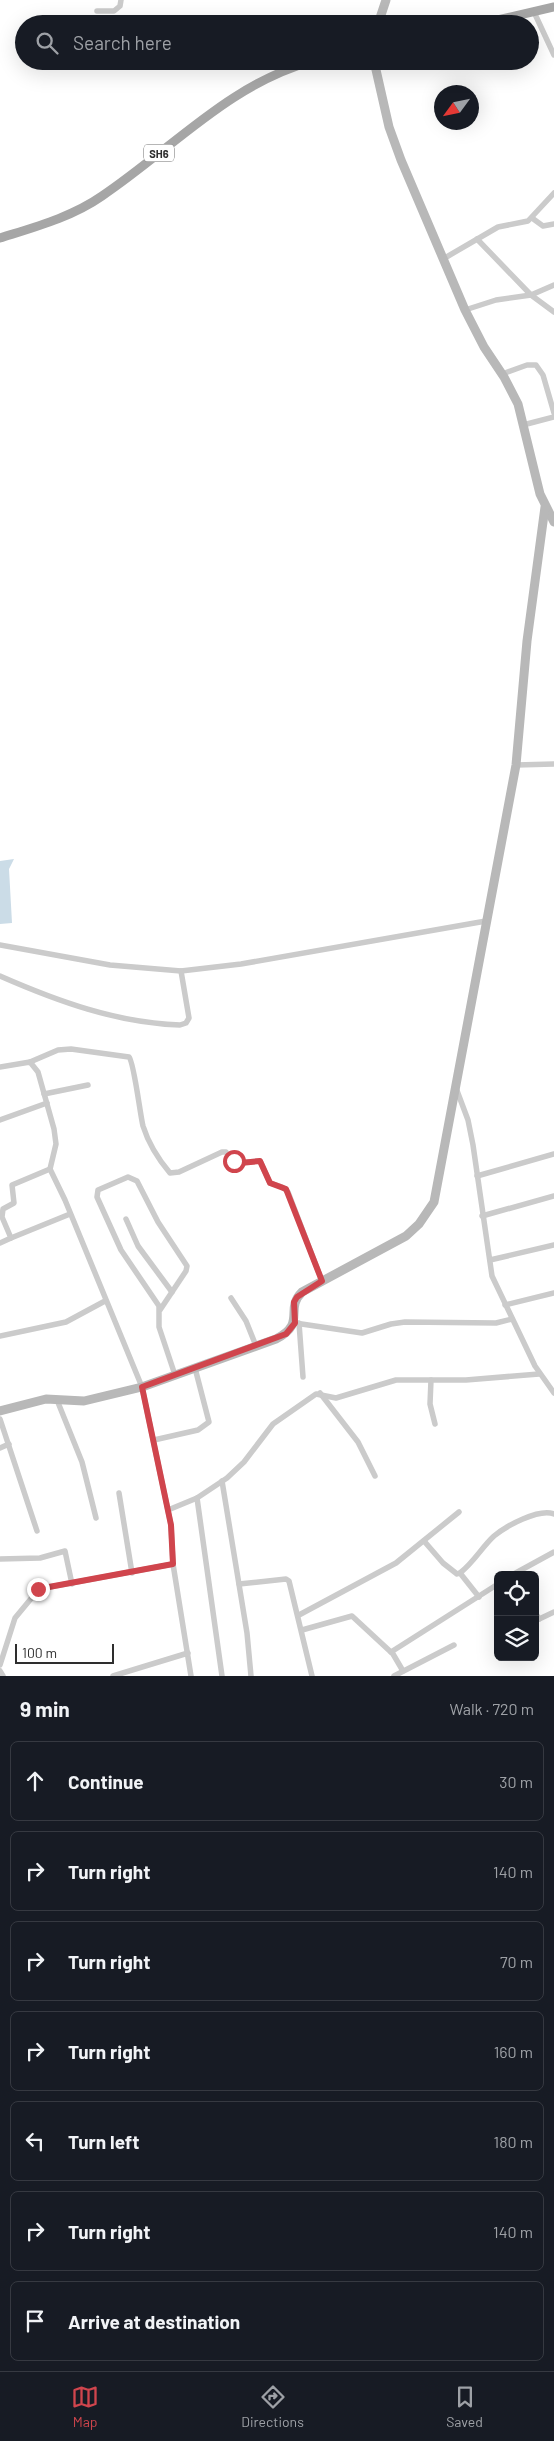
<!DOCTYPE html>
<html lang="en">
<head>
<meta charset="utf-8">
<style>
  :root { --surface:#171b24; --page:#242831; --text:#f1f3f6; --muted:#9ea1a6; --line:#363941; --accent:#d0454d }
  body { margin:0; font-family:Barlow,sans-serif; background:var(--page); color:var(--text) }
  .controls { position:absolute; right:15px; bottom:15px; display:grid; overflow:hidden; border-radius:8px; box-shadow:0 5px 20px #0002 }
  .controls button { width:45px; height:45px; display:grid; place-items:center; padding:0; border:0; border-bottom:1px solid var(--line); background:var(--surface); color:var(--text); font:25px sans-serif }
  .compass { position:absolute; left:434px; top:85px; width:45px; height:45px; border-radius:50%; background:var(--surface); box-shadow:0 5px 20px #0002; rotate:237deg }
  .scale { position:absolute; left:15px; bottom:12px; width:99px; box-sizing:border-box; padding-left:5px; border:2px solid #2e2e2e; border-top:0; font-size:14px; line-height:18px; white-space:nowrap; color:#2e2e2e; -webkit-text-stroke:4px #fff; paint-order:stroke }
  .stop { position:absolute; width:15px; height:15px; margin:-11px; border:4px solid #d0454d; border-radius:50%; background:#fff }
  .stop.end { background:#d0454d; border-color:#fff; box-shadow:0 1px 5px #0008 }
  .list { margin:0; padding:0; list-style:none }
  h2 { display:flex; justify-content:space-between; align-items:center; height:65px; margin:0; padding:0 20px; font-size:21px }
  h2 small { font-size:16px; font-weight:400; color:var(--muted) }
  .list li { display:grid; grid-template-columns:32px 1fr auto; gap:15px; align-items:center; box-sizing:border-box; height:80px; margin:0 10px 10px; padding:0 10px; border:1px solid var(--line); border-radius:8px }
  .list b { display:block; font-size:19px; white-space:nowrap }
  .list em { font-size:16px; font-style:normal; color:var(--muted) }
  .icon { flex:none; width:28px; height:28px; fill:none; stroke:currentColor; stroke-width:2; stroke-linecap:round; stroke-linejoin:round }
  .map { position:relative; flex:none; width:554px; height:1676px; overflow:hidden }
  .search { position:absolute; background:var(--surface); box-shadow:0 5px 20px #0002; left:15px; right:15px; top:15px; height:55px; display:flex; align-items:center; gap:12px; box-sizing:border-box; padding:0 18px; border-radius:28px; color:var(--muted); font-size:19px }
  .sheet { height:695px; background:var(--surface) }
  nav { display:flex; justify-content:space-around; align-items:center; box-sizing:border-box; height:70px; border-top:1px solid var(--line); background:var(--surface); font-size:14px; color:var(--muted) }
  nav a { display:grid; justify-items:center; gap:2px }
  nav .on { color:var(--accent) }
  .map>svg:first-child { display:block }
  .water { fill:#cbdce7 }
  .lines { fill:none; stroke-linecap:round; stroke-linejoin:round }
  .street { stroke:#cbcbcb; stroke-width:5.5 }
  .secondary { stroke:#b8b8b8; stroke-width:9 }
  .primary { stroke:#a6a6a6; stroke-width:9 }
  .route { stroke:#d0454d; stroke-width:6 }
  .labels { text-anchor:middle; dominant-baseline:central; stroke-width:5; stroke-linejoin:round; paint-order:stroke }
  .shield { fill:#fff; stroke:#6d6d6d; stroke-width:1 }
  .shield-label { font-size:11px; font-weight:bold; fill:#2e2e2e }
</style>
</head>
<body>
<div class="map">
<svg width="554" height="1676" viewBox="0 0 554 1676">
  <rect width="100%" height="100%" fill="#fff"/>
  <polygon class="water" points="14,859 9,869 12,923 0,924 0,861"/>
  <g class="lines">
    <g class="street">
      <polyline points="97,11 114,11 120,6 121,0"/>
      <polyline points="534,12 554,55"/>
      <polyline points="532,218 543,226 554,224"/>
      <polyline points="477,239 531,295 554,312"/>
      <polyline points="443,259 498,227 528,221 554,193"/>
      <polyline points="465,310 496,300 531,295 554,285"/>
      <polyline points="502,374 527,365 536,365 543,375 554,413"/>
      <polyline points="523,425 554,417"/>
      <polyline points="516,765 554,764"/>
      <polyline points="0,945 110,965 181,971 241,964 486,921"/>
      <path d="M 0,976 C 57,1001 117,1023 180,1025 L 186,1023 L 189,1018 L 181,971"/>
      <path d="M 30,1062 L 58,1050 L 71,1049 L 129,1057 C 134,1062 140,1114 143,1126 C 148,1142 159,1160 170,1173 L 179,1172 L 222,1152 L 226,1152 L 236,1163 L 260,1161 L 270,1183 L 282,1187 L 288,1192 L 322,1281"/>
      <polyline points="0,1067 30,1062 38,1072 54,1129 56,1144 50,1169 65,1200 142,1387 171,1525 173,1564 191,1676"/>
      <polyline points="456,1088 468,1120 473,1145 492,1276 535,1366 554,1393"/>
      <polyline points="44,1094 88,1085"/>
      <polyline points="0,1120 47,1103"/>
      <polyline points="50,1169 12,1185 14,1203 3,1209 2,1217 11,1238 70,1214"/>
      <polyline points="477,1176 554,1154"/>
      <polyline points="482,1216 554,1196"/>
      <polyline points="126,1219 138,1246 172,1292"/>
      <polyline points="0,1243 11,1238"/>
      <polyline points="490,1260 554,1245"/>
      <polyline points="231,1298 246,1321 256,1346"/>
      <polyline points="505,1305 554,1293"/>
      <polyline points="160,1310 186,1271 187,1266 158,1222 137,1181 128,1177 98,1190 97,1197 121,1250 159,1306 159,1327 175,1375"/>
      <polyline points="295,1323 362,1333 391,1324 405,1322 496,1323 512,1319"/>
      <polyline points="299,1323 303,1377"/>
      <polyline points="0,1336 66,1322 105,1301"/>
      <polyline points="431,1380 430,1404 435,1424"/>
      <polyline points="320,1393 358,1442 375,1476"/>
      <polyline points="57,1400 82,1462 96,1518"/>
      <polyline points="0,1419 37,1531"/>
      <polyline points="154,1440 198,1430 209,1422 195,1368"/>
      <polyline points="0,1448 9,1444"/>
      <polyline points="222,1481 247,1633 251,1676"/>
      <polyline points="119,1493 132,1573"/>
      <polyline points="197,1498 222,1676"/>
      <polyline points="168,1510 197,1498 227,1478 244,1462 273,1424 316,1394 336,1398 396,1380 466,1380 539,1374"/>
      <polyline points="424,1541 443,1563 457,1574 460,1573 479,1597"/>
      <polyline points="0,1559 40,1558 65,1551 72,1584"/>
      <path d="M 460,1573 C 474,1562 482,1547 494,1536 C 506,1526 539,1508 554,1514"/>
      <polyline points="512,1575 554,1552"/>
      <polyline points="239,1584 286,1579 289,1581 312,1676"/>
      <polyline points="535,1612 539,1619"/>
      <polyline points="299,1615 396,1563 459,1512"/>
      <polyline points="535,1621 554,1612"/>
      <polyline points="302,1630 352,1616 393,1654 403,1671"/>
      <polyline points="391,1652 498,1584"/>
      <polyline points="0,1665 15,1618 39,1589 173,1564"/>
      <polyline points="0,1671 3,1676"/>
      <polyline points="113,1676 188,1653"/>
      <polyline points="394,1676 454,1645"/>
    </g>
    <g class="secondary">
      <polyline points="378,24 386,0"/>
      <polyline points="374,61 389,127 401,160 465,310 484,347 504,377 518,404 540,494 554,522"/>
      <path d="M 0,1411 L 46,1399 L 84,1401 L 142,1387 L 276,1339 C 307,1323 284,1310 302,1292 L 406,1236 L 419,1224 L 434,1202 L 516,765 L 527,641 L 545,507"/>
    </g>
    <g class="primary">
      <polyline points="480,24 554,7"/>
      <path d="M 0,238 C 35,227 72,217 102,196 C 172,149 229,84 313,61"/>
    </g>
  </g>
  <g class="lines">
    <polyline class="route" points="38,1589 173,1564 171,1525 142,1387 286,1334 295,1323 294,1302 297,1297 322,1281 286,1189 270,1183 260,1161 240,1163 234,1161"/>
  </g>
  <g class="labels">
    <rect class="shield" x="144" y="144.5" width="30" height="17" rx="4"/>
    <g class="shield-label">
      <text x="159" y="153">SH6</text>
    </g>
  </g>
</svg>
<div class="controls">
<button><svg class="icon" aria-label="locate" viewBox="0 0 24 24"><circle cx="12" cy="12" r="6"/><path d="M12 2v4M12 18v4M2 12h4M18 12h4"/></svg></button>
<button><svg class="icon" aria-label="layers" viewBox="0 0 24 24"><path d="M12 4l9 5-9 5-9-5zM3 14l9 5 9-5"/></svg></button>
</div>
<svg class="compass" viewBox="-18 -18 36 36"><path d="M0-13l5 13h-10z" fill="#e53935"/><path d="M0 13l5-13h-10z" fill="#9ea1a6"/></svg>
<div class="scale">100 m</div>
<div class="stop" style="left:234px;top:1161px"></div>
<div class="stop end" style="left:38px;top:1589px"></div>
<div class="search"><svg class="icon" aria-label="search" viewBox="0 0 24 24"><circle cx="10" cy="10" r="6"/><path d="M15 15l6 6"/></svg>Search here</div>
</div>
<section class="sheet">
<h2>9 min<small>Walk · 720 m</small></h2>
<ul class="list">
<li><svg class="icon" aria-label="ahead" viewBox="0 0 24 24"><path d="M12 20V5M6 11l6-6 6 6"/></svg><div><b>Continue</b></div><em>30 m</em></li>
<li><svg class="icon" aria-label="right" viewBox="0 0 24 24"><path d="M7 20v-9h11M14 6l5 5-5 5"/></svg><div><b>Turn right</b></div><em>140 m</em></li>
<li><svg class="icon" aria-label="right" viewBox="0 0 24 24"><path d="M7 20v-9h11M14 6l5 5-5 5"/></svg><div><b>Turn right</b></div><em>70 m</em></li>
<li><svg class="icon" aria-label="right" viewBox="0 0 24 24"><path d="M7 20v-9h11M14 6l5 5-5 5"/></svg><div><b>Turn right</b></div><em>160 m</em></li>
<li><svg class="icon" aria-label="left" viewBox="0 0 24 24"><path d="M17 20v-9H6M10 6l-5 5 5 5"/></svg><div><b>Turn left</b></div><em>180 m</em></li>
<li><svg class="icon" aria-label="right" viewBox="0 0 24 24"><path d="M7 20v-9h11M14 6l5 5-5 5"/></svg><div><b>Turn right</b></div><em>140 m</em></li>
<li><svg class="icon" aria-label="arrive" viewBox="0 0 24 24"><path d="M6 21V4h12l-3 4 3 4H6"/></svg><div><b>Arrive at destination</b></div></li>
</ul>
</section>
<nav>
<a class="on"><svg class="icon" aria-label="map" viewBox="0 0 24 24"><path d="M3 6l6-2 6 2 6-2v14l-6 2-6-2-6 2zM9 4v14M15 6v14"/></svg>Map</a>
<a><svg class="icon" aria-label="directions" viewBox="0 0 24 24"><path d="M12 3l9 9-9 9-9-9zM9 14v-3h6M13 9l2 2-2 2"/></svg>Directions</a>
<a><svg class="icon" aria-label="saved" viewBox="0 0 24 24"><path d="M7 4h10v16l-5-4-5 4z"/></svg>Saved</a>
</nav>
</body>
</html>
